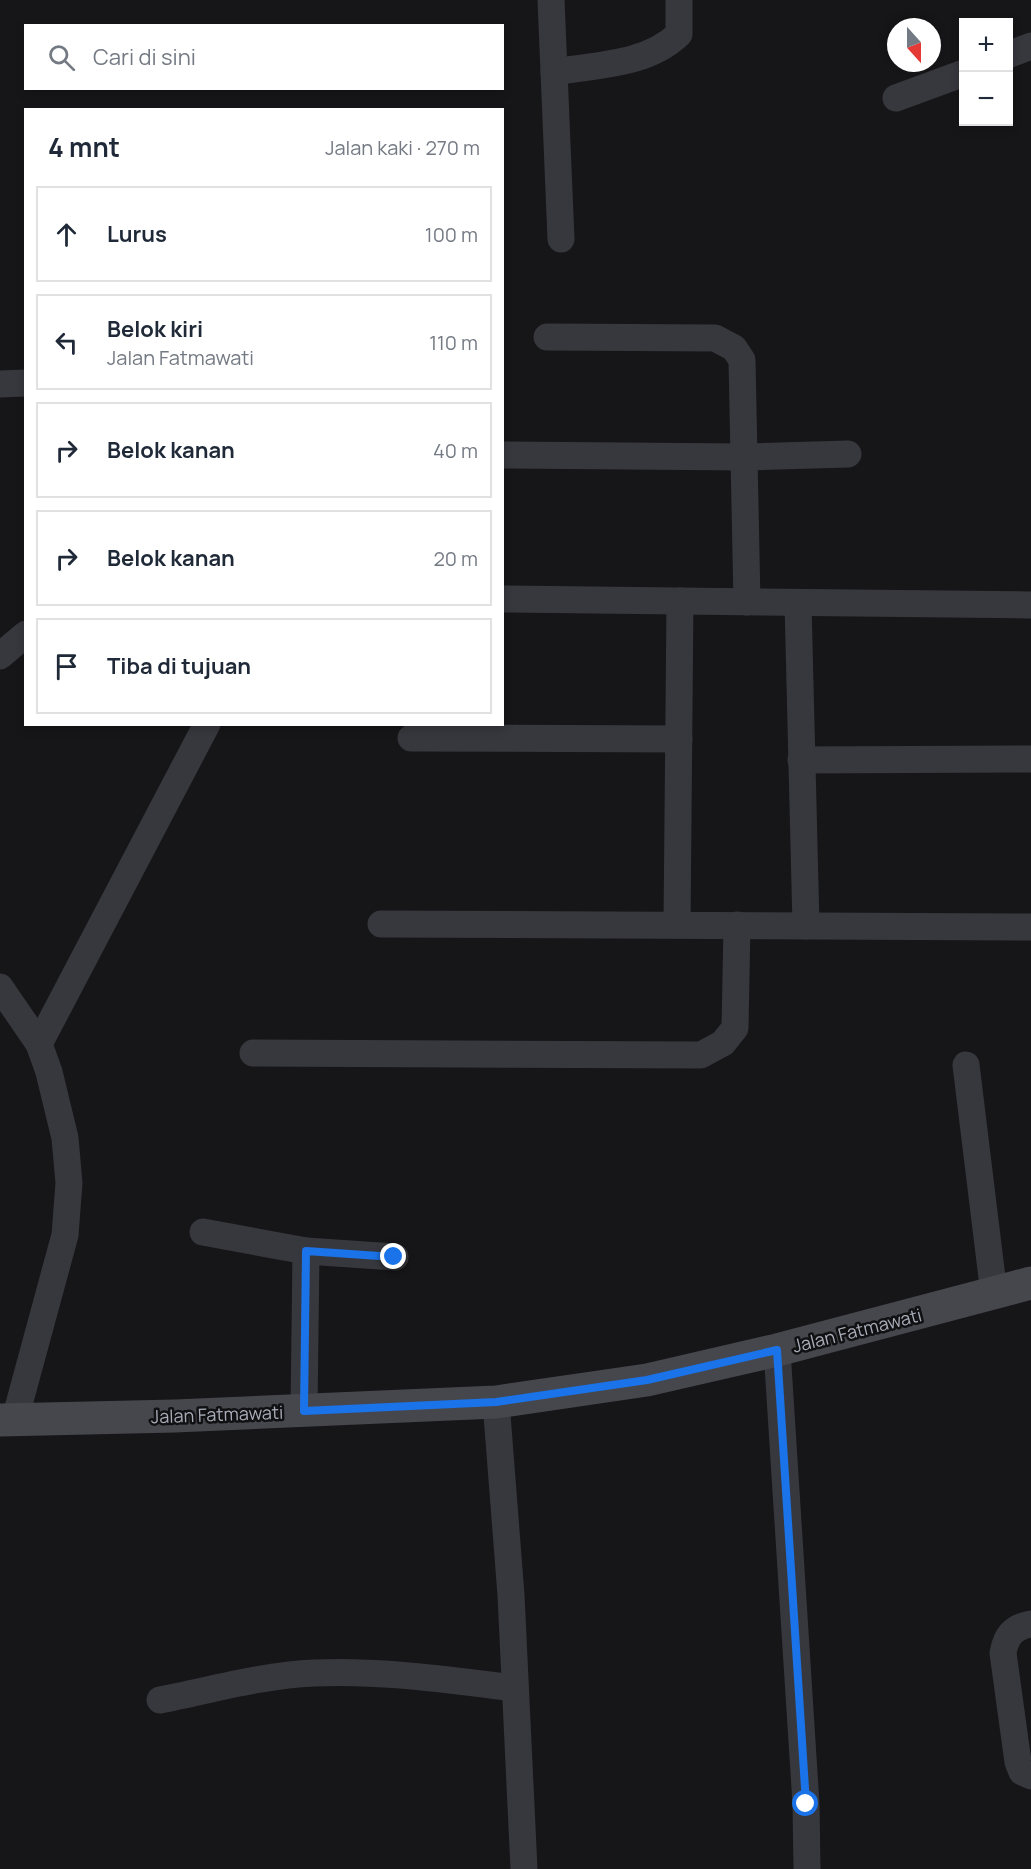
<!DOCTYPE html>
<html lang="id">
<head>
<meta charset="utf-8">
<style>
  :root { --surface:#fff; --page:#f2f2f3; --text:#1f2937; --muted:#747a83; --line:#e0e1e3 }
  body { margin:0; font-family:Manrope,sans-serif; background:var(--page); color:var(--text) }
  .controls { position:absolute; right:18px; top:18px; display:grid; overflow:hidden; border-radius:0px; box-shadow:0 3px 9px #0003 }
  .controls button { width:54px; height:54px; display:grid; place-items:center; padding:0; border:0; border-bottom:2px solid var(--line); background:var(--surface); color:var(--text); font:30px sans-serif }
  .compass { position:absolute; left:887px; top:18px; width:54px; height:54px; border-radius:50%; background:var(--surface); box-shadow:0 3px 9px #0003; rotate:159deg }
  .stop { position:absolute; width:18px; height:18px; margin:-14px; border:4px solid #1a73e8; border-radius:50%; background:#fff }
  .stop.end { background:#1a73e8; border-color:#fff; box-shadow:0 2px 6px #0008 }
  .list { margin:0; padding:0; list-style:none }
  h2 { display:flex; justify-content:space-between; align-items:center; height:78px; margin:0; padding:0 24px; font-size:26px }
  h2 small { font-size:20px; font-weight:400; color:var(--muted) }
  .list li { display:grid; grid-template-columns:39px 1fr auto; gap:18px; align-items:center; box-sizing:border-box; height:96px; margin:0 12px 12px; padding:0 12px; border:2px solid var(--line); border-radius:0px }
  .list b { display:block; font-size:22px; white-space:nowrap }
  .list p { margin:0; font-size:20px; white-space:nowrap; color:var(--muted) }
  .list em { font-size:20px; font-style:normal; color:var(--muted) }
  .icon { flex:none; width:33px; height:33px; fill:none; stroke:currentColor; stroke-width:2; stroke-linecap:round; stroke-linejoin:round }
  .map { position:relative; flex:none; width:1031px; height:1869px; overflow:hidden }
  .search { position:absolute; background:var(--surface); box-shadow:0 3px 9px #0003; left:24px; top:24px; width:480px; height:66px; display:flex; align-items:center; gap:15px; box-sizing:border-box; padding:0 21px; border-radius:0px; color:var(--muted); font-size:22px }
  .panel { position:absolute; background:var(--surface); box-shadow:0 3px 9px #0003; left:24px; top:108px; width:480px; height:618px; border-radius:0px }
  .map>svg:first-child { display:block }
  .lines { fill:none; stroke-linecap:round; stroke-linejoin:round }
  .street { stroke:#37383d; stroke-width:27 }
  .secondary { stroke:#45474d; stroke-width:33 }
  .route { stroke:#1a73e8; stroke-width:8 }
  .labels { text-anchor:middle; dominant-baseline:central; stroke-width:5; stroke-linejoin:round; paint-order:stroke }
  .street-label { font-size:18px; fill:#a8adb8; stroke:#111113 }
</style>
</head>
<body>
<div class="map">
<svg width="1031" height="1869" viewBox="0 0 1031 1869">
  <rect width="100%" height="100%" fill="#161618"/>
  <g class="lines">
    <g class="street">
      <polyline points="551,0 561,239"/>
      <polyline points="1008,55 1031,46"/>
      <path d="M 554,72 C 596,65 647,65 679,34 L 679,0"/>
      <polyline points="896,98 964,73"/>
      <polyline points="547,337 715,338 734,348 742,360 747,602"/>
      <polyline points="0,384 26,383"/>
      <polyline points="502,455 744,457 848,454"/>
      <polyline points="502,599 1031,605"/>
      <polyline points="798,603 806,926"/>
      <polyline points="0,656 26,634"/>
      <polyline points="411,738 679,739"/>
      <polyline points="801,760 1031,759"/>
      <polyline points="381,924 1031,927"/>
      <polyline points="677,925 680,601"/>
      <polyline points="0,987 39,1044 49,1072 65,1138 69,1183 65,1235 15,1419"/>
      <polyline points="39,1044 207,724"/>
      <polyline points="253,1053 701,1055 723,1043 735,1028 737,925"/>
      <polyline points="966,1065 994,1294"/>
      <polyline points="203,1232 306,1251 395,1257"/>
      <polyline points="777,1350 806,1804 807,1869"/>
      <polyline points="496,1402 511,1595 524,1869"/>
      <polyline points="304,1411 306,1251"/>
      <path d="M 1031,1624 C 1013,1627 1006,1636 1003,1653 L 1018,1762 L 1022,1772 L 1031,1776"/>
      <path d="M 160,1700 C 211,1690 263,1675 314,1673 C 382,1670 448,1680 515,1688"/>
    </g>
    <polyline class="secondary" points="0,1420 175,1416 496,1402 647,1380 777,1350 1031,1283"/>
  </g>
  <g class="lines">
    <polyline class="route" points="394,1257 306,1251 304,1411 496,1402 647,1380 777,1350 806,1804"/>
  </g>
  <g class="labels">
    <g class="street-label">
      <text transform="translate(857 1330) rotate(-14)">Jalan Fatmawati</text>
      <text transform="translate(217 1414) rotate(-2)">Jalan Fatmawati</text>
    </g>
  </g>
</svg>
<div class="controls">
<button>+</button>
<button>−</button>
</div>
<svg class="compass" viewBox="-18 -18 36 36"><path d="M0-13l5 13h-10z" fill="#e53935"/><path d="M0 13l5-13h-10z" fill="#747a83"/></svg>
<div class="stop" style="left:806px;top:1804px"></div>
<div class="stop end" style="left:394px;top:1257px"></div>
<div class="search"><svg class="icon" aria-label="search" viewBox="0 0 24 24"><circle cx="10" cy="10" r="6"/><path d="M15 15l6 6"/></svg>Cari di sini</div>
<section class="panel">
<h2>4 mnt<small>Jalan kaki · 270 m</small></h2>
<ul class="list">
<li><svg class="icon" aria-label="ahead" viewBox="0 0 24 24"><path d="M12 20V5M6 11l6-6 6 6"/></svg><div><b>Lurus</b></div><em>100 m</em></li>
<li><svg class="icon" aria-label="left" viewBox="0 0 24 24"><path d="M17 20v-9H6M10 6l-5 5 5 5"/></svg><div><b>Belok kiri</b><p>Jalan Fatmawati</p></div><em>110 m</em></li>
<li><svg class="icon" aria-label="right" viewBox="0 0 24 24"><path d="M7 20v-9h11M14 6l5 5-5 5"/></svg><div><b>Belok kanan</b></div><em>40 m</em></li>
<li><svg class="icon" aria-label="right" viewBox="0 0 24 24"><path d="M7 20v-9h11M14 6l5 5-5 5"/></svg><div><b>Belok kanan</b></div><em>20 m</em></li>
<li><svg class="icon" aria-label="arrive" viewBox="0 0 24 24"><path d="M6 21V4h12l-3 4 3 4H6"/></svg><div><b>Tiba di tujuan</b></div></li>
</ul>
</section>
</div>
</body>
</html>
